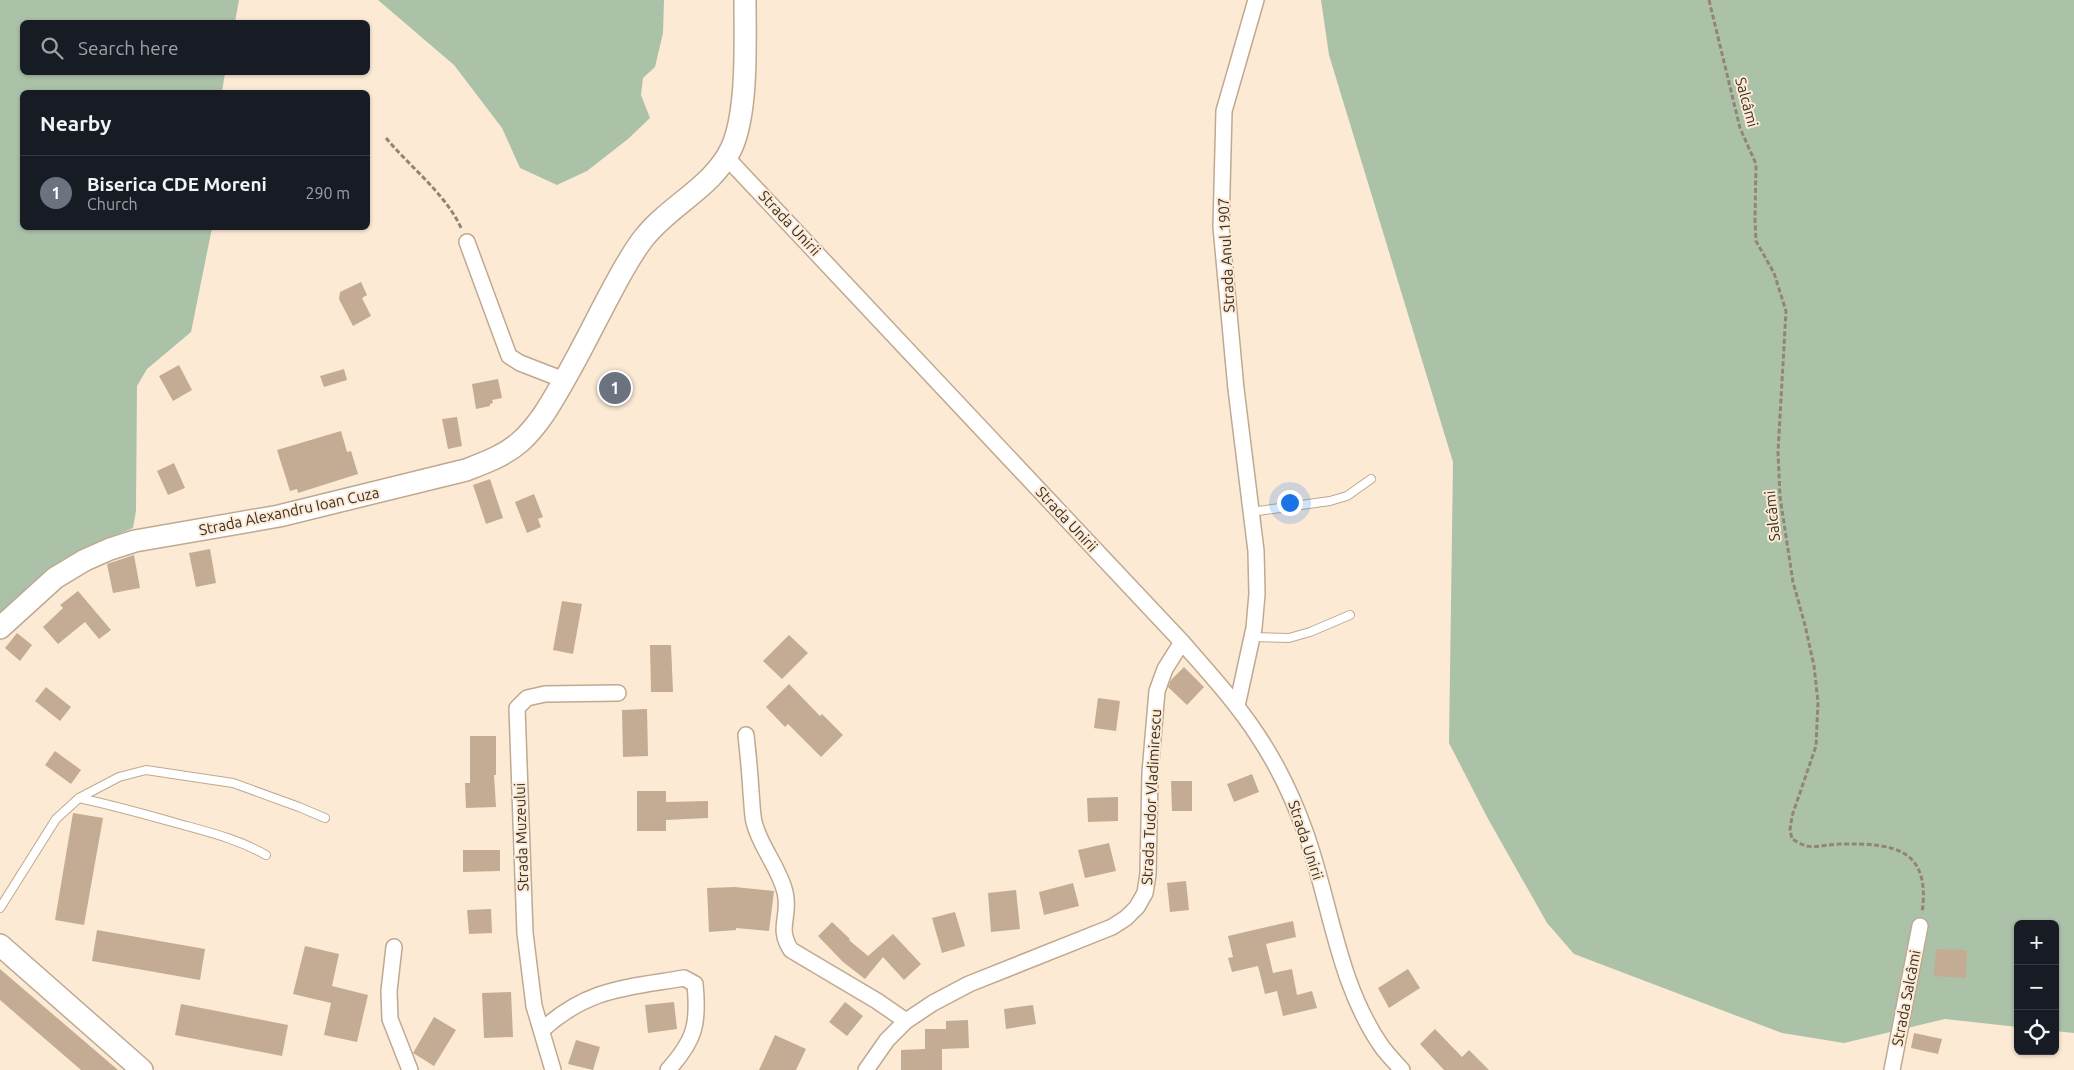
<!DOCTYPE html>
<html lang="en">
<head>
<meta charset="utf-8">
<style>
  :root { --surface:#171b24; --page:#242831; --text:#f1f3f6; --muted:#9ea1a6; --line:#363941; --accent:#2563eb }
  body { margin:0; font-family:Ubuntu,sans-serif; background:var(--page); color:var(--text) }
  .controls { position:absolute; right:15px; bottom:15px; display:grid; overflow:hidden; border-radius:8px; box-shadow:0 1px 4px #0004 }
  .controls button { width:45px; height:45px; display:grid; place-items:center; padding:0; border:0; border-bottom:1px solid var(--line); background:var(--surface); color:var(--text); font:25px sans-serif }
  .you { position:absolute; left:1289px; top:502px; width:18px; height:18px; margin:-12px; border:4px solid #fff; border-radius:50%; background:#1a73e8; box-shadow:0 0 0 8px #1a73e833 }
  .badge { display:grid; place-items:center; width:32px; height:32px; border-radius:50%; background:var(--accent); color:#fff; font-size:16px; font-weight:700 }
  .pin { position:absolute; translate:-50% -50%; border:2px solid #fff; box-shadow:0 1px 5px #0006 }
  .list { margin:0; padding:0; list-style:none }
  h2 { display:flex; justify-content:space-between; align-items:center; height:65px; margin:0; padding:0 20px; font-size:21px }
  h2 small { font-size:16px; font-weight:400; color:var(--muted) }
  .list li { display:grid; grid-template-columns:32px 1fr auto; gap:15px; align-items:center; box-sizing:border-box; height:75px; padding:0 20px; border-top:1px solid var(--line) }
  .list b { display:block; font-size:19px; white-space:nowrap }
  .list p { margin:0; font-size:16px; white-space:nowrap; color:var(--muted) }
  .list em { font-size:16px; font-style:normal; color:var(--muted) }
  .icon { flex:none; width:28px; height:28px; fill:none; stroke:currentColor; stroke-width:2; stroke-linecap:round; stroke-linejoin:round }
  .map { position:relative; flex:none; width:2074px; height:1070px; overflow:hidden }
  .search { position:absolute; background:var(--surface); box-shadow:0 1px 4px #0004; left:20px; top:20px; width:350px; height:55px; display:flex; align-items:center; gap:12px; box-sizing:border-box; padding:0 18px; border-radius:8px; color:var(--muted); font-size:19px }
  .panel { position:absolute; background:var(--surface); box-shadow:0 1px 4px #0004; left:20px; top:90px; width:350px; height:140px; border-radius:8px }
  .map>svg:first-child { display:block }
  .green { fill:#abc2a9 }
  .building { fill:#c3ac93 }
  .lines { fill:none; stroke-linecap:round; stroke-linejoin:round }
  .lane-casing { stroke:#bfa990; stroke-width:10 }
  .street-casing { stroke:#bfa990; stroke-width:18 }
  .secondary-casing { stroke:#bfa990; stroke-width:24 }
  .path { stroke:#938576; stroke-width:3; stroke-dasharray:5 2.5; stroke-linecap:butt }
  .lane { stroke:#fff; stroke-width:8 }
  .street { stroke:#fff; stroke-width:15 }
  .secondary { stroke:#fff; stroke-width:21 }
  .labels { text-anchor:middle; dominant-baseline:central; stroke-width:4; stroke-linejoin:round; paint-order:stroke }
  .street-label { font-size:15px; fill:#372e24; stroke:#fdead5 }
</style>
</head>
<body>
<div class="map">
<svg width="2074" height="1070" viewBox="0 0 2074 1070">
  <rect width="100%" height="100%" fill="#fdead5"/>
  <g class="green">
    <polygon points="0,0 239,0 235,22 22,22 22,72 225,73 222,92 22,92 22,228 212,228 191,332 147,369 137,386 136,511 133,528 118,534 51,569 0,620"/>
    <polygon points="378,0 664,0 663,33 655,67 643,78 641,95 650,118 628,139 587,171 557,185 520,168 502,128 454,65"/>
    <polygon points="1321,0 2074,0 2074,1033 2055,1031 2055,924 2018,924 2018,1027 1945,1019 1844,1043 1782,1033 1574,954 1547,923 1487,817 1449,743 1453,462 1329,55"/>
  </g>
  <g class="building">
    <polygon points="361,282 367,295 362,298 371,316 353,326 339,299 340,292"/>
    <polygon points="179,365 192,390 173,401 159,376"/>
    <polygon points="344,369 347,380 324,387 320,376"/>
    <polygon points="498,379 502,398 492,400 493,403 490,404 490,406 476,409 472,384"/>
    <polygon points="457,417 462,446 448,449 442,419"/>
    <polygon points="341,431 347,452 351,451 358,474 298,493 297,489 290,491 277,450"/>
    <polygon points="174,463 185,488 168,495 157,471"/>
    <polygon points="490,479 503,518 486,524 473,485"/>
    <polygon points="534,494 543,517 538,519 541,527 527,533 515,502"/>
    <polygon points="210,549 216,583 196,587 189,553"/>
    <polygon points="134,555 140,588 113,593 107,564"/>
    <polygon points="78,591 111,630 99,639 85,622 58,644 43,627 63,608 60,605"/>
    <polygon points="562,601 582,604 573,654 553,650"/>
    <polygon points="17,633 32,645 20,661 5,648"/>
    <polygon points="789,635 808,653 782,679 763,661"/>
    <polygon points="650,645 671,645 673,692 651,692"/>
    <polygon points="1184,667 1204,687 1187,705 1168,687 1171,680"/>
    <polygon points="789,684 820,716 822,714 843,735 821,757 788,724 785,727 766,707"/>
    <polygon points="46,687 71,707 60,721 35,701"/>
    <polygon points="1098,698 1120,701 1116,731 1094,728"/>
    <polygon points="647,709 648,756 623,757 622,710"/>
    <polygon points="470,736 496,736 496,775 494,775 496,807 466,808 465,783 470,783"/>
    <polygon points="55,751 81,770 71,784 45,765"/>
    <polygon points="1252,774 1259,792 1234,802 1227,784"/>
    <polygon points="1171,781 1192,781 1192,811 1172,811"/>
    <polygon points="637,791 666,791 666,802 708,801 708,818 666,820 666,831 637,831"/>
    <polygon points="1118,797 1118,821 1088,822 1087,798"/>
    <polygon points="73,813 103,818 84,925 55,920"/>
    <polygon points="1109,843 1116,871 1085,878 1078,850"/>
    <polygon points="463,850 500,850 500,871 463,872"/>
    <polygon points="1186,881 1189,910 1170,912 1167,883"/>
    <polygon points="1073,883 1079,906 1044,915 1039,892"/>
    <polygon points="735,887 774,891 769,931 736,928 736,930 709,932 707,888"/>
    <polygon points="1016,890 1020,929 991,932 988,893"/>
    <polygon points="491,909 492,933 469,934 467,910"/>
    <polygon points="955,912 965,946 942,953 932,918"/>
    <polygon points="1293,921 1296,937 1266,944 1273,973 1292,969 1297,995 1312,991 1317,1008 1283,1016 1277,991 1265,994 1258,966 1232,972 1228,958 1233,957 1228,936"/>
    <polygon points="832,922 850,939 849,940 868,956 893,934 921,964 904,980 883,957 865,979 843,962 818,936"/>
    <polygon points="97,930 205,949 200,980 92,961"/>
    <polygon points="305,946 339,954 332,986 368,995 357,1042 324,1035 331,1003 293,994"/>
    <polygon points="1936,949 1967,950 1966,978 1934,976"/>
    <polygon points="0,969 118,1070 81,1070 0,1000"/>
    <polygon points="1408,969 1420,988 1389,1008 1378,988"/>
    <polygon points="511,992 513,1037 484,1038 482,993"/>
    <polygon points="674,1002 677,1029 648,1033 645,1005"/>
    <polygon points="845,1002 863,1016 847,1036 829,1022"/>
    <polygon points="181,1004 288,1025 282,1056 175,1035"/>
    <polygon points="1033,1005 1036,1024 1006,1029 1004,1009"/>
    <polygon points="434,1017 456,1030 434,1066 413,1053"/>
    <polygon points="968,1020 969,1048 942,1049 942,1070 901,1070 901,1050 925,1049 925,1029 946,1029 946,1021"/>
    <polygon points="1435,1029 1462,1057 1469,1050 1489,1070 1444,1070 1420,1044"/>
    <polygon points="1914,1033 1942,1039 1938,1054 1911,1048"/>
    <polygon points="775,1035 806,1049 796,1070 759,1070"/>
    <polygon points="576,1040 600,1047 593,1070 568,1064"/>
  </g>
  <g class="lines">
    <g class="lane-casing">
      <g id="lane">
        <polyline points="1251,512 1330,501 1347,496 1371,479"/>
        <polyline points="1252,637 1289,638 1310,632 1350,615"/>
        <path d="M 79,798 C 112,805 144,814 176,823 C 208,832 238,839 266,855"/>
        <polyline points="0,908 56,819 79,798 119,777 146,770 233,783 299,807 325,818"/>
      </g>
    </g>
    <g class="street-casing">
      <g id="street">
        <path d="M 727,158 L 1182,642 C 1208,672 1236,702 1258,736 C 1278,766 1294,800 1306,834 C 1331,905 1338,984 1382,1047 C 1388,1055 1395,1062 1402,1070"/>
        <polyline points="467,242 509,356 520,363 564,380"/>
        <polyline points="1237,706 1254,628 1257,594 1256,551 1236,389 1221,227 1224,111 1256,0"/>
        <path d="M 746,735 C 748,754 750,773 751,792 C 752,802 752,813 754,822 C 760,847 779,867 785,892 C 791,917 776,927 791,950 L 877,1001 L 906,1021"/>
        <polyline points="394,947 389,991 390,1019 410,1070"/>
        <path d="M 542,1030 C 588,988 626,988 684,978 L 695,984 C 699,1024 695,1040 668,1070"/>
        <polyline points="553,1070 534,1006 525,933 517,708 527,698 545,694 618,693"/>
        <polyline points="866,1070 887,1040 906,1021 933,1003 969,984 1112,927 1126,918 1137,907 1145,893 1148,874 1150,773 1157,691 1165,669 1182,642"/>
        <polyline points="1892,1070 1920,926"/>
      </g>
    </g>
    <g class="secondary-casing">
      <g id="secondary">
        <path d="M 0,628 L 55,578 L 85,560 L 110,549 L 135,541 L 279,516 L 466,470 C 484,463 504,456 520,442 C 538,426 550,405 562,384 C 579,355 594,324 610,294 C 620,275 630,256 643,239 C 669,205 714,187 732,147 C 748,110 745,41 745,0"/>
        <polyline points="0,945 142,1070"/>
      </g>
    </g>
    <g class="path">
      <path d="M 1709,0 L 1740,128 L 1756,164 L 1755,220 L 1756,241 L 1774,273 L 1786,311 L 1778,452 L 1780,497 L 1793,582 L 1805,625 L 1814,666 L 1818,702 L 1816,746 L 1792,816 L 1790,830 L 1792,839 C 1796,841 1802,845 1806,846 C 1816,848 1830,844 1841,844 C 1895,843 1931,849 1922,913"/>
      <path d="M 386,138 C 411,168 447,195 462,230"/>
    </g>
    <use href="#lane" class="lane"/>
    <use href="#street" class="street"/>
    <use href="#secondary" class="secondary"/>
  </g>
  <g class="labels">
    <g class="street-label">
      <text transform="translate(1747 102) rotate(75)">Salcâmi</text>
      <text transform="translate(790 223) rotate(47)">Strada Unirii</text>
      <text transform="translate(1226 255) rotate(-93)">Strada Anul 1907</text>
      <text transform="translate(289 511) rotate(-12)">Strada Alexandru Ioan Cuza</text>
      <text transform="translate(1772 516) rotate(-96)">Salcâmi</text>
      <text transform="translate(1067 519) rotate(47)">Strada Unirii</text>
      <text transform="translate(1151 797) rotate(-87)">Strada Tudor Vladimirescu</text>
      <text transform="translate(521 837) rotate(-92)">Strada Muzeului</text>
      <text transform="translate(1306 840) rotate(72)">Strada Unirii</text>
      <text transform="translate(1906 998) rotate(-79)">Strada Salcâmi</text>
    </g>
  </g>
</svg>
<div class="controls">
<button>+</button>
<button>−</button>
<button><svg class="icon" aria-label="locate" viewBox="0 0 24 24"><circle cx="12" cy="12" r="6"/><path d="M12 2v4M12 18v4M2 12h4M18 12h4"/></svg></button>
</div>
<div class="you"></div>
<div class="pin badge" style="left:615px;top:388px;background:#6b7280">1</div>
<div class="search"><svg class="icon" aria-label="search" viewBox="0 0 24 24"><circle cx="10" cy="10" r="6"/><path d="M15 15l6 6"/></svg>Search here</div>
<section class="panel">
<h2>Nearby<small></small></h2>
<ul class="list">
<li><span class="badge" style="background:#6b7280">1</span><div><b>Biserica CDE Moreni</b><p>Church</p></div><em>290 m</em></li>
</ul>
</section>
</div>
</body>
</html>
